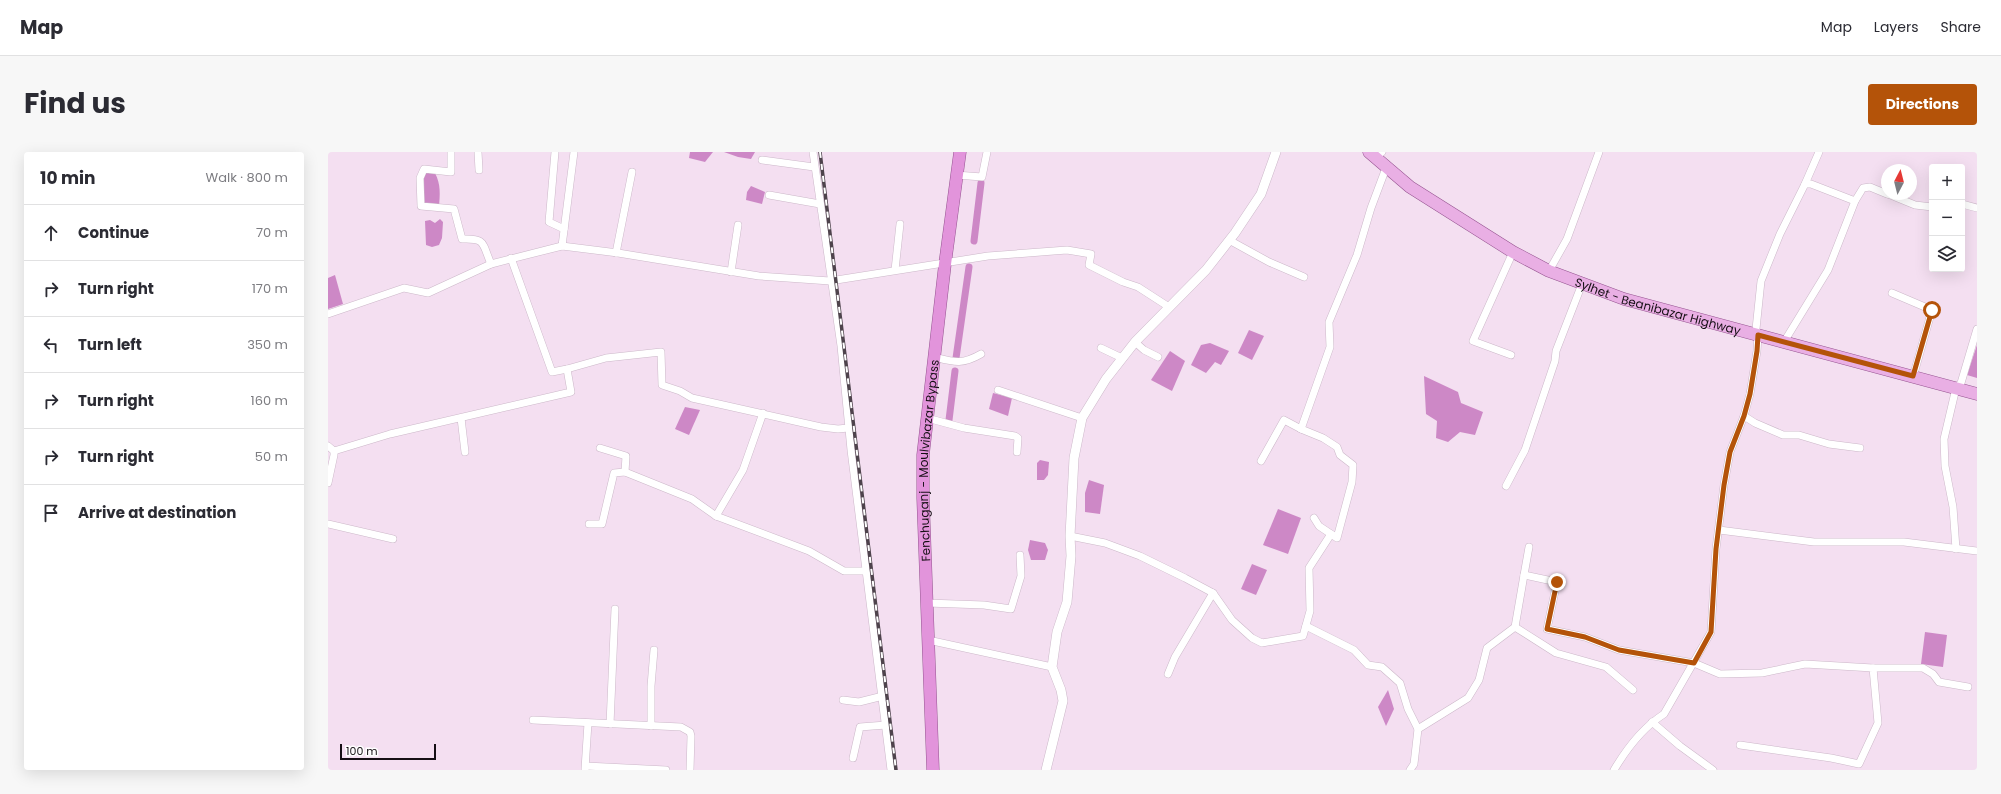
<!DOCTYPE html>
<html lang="en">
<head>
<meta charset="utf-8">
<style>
  :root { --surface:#fff; --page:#f7f7f7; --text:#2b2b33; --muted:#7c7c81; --line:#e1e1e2; --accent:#b45309 }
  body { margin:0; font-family:Poppins,sans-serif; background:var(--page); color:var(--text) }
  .controls { position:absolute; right:12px; top:12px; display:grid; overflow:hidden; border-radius:4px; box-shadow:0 4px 16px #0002 }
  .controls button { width:36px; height:36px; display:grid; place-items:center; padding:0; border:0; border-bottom:1px solid var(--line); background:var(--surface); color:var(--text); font:20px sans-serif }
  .compass { position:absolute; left:1553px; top:12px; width:36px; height:36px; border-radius:50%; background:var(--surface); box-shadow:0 4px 16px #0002; rotate:7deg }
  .scale { position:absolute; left:12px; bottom:10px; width:96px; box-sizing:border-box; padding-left:4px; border:2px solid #160f15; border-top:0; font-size:11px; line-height:14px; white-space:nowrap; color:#160f15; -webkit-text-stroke:3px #fff; paint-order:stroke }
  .stop { position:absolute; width:12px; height:12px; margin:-9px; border:3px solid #b45309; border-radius:50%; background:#fff }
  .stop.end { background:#b45309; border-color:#fff; box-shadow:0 1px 4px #0008 }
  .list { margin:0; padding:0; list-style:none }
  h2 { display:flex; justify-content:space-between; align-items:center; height:52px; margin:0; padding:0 16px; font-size:17px }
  h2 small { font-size:13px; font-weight:400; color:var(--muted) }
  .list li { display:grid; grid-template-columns:26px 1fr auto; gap:12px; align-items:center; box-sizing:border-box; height:56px; padding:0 16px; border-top:1px solid var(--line) }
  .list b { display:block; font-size:15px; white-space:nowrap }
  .list em { font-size:13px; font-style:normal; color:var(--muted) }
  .icon { flex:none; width:22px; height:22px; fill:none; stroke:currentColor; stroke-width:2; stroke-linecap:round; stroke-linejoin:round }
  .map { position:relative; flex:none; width:1649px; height:618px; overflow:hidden; border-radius:4px }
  header { display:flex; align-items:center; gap:24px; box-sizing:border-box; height:56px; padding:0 20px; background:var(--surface); border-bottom:1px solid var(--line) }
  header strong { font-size:19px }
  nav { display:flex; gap:22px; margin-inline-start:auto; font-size:14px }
  .intro { display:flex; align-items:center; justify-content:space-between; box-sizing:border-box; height:96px; padding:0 24px }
  h1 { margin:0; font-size:28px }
  .button { padding:10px 18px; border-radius:4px; background:var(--accent); color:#fff; font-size:14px; font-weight:700 }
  main { display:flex; gap:24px; padding:0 24px }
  aside { flex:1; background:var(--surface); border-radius:4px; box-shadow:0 4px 16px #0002 }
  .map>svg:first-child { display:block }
  .water { fill:#cd88c6 }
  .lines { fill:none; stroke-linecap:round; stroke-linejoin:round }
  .canal { stroke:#cd88c6; stroke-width:7 }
  .minor-casing { stroke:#ccb8c9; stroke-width:8 }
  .tertiary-casing { stroke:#ccb8c9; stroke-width:10 }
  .primary-casing { stroke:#955490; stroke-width:13 }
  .trunk-casing { stroke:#955490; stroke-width:13 }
  .minor { stroke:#fff; stroke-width:7 }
  .tertiary { stroke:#fff; stroke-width:9 }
  .primary { stroke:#e9afe4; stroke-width:12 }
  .trunk { stroke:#e294db; stroke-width:12 }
  .rail-casing { stroke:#4e434c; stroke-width:3.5 }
  .rail { stroke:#fff; stroke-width:2; stroke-dasharray:6; stroke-linecap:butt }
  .route { stroke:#b45309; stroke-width:5 }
  .labels { text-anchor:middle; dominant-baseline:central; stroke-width:3; stroke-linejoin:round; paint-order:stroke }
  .street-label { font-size:12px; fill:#160f15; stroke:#fff }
</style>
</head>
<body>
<header>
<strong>Map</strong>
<nav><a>Map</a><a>Layers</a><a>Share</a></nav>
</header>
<div class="intro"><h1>Find us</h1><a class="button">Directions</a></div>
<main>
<aside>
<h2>10 min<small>Walk · 800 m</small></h2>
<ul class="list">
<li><svg class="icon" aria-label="ahead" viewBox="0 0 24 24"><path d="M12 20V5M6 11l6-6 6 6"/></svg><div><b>Continue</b></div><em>70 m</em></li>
<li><svg class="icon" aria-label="right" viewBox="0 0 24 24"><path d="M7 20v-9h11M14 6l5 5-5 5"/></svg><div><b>Turn right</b></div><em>170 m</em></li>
<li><svg class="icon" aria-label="left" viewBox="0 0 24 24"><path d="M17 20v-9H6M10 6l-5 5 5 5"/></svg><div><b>Turn left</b></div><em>350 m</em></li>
<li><svg class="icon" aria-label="right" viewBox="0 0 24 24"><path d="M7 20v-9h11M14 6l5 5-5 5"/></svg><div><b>Turn right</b></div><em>160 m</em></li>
<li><svg class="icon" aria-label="right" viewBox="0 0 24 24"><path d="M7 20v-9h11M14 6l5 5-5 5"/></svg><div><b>Turn right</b></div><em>50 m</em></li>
<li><svg class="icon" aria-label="arrive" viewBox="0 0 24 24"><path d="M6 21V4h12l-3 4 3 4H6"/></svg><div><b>Arrive at destination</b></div></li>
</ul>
</aside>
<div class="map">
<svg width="1649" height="618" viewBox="0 0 1649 618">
  <rect width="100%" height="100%" fill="#f4dff1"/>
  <g class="water">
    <polygon points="362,0 385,0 377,10 361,6"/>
    <polygon points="396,0 427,0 423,7 410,5"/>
    <path d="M 96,21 L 107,21 C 113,33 112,42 111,55 L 95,54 L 94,25 Z"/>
    <polygon points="423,34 437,40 434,52 418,48 419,40"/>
    <polygon points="112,67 115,70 114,86 111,93 104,95 98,93 97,69 102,68 107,71"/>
    <polygon points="7,123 15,152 0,157 0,126"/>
    <polygon points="921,178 936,184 924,208 910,201"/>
    <polygon points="882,191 901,199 893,213 887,210 878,221 863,213 873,193"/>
    <polygon points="1649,193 1649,226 1639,223"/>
    <polygon points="842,199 857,209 844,239 823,228"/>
    <polygon points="1096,224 1130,240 1133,251 1155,260 1147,283 1132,280 1120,290 1108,286 1109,269 1098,262"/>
    <polygon points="665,241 684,246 680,264 661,257"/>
    <polygon points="357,255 372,258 361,283 347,277"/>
    <polygon points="712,308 721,310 720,323 716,328 709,328 709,311"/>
    <polygon points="761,328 776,333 772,362 757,360 757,341"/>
    <polygon points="950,357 973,366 960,402 935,393"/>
    <polygon points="702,388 717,391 720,398 717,408 703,408 700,398"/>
    <polygon points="924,412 939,418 928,443 913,437"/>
    <polygon points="1597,480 1619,483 1615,515 1593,512"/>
    <polygon points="1060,538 1066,557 1058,574 1050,555"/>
  </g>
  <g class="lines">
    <g class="canal">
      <polyline points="646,89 653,31"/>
      <polyline points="628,206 641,115"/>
      <polyline points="621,268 627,219"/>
    </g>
    <g class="minor-casing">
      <g id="minor">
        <path d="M 123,0 L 123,20 L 96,17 L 92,26 L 93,54 L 126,57 L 134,87 C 158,86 154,91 163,112"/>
        <polyline points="150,0 151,18"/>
        <polyline points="227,0 221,70 236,77"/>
        <polyline points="485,0 513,194 523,298 563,618"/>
        <polyline points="1053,1 1054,0"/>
        <polyline points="434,8 486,15"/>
        <polyline points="628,23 654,25 659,0"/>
        <polyline points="1477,32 1491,0"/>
        <polyline points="1560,42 1587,53 1604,55"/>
        <polyline points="441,43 492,52"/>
        <polyline points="1634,52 1649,56"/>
        <polyline points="901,88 941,110 976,125"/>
        <polyline points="234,94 246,0"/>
        <polyline points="288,101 304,20"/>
        <polyline points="183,106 224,220 239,217"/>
        <polyline points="567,118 572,72"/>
        <polyline points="1221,119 1239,87 1271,0"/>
        <polyline points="403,120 410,73"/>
        <polyline points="1564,141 1604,158 1585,225"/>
        <polyline points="0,162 76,136 100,141 163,112 234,94 290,101 431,124 502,129 660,104 739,98 763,102 761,113 795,130 810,135 841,155"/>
        <polyline points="1459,185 1500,118 1527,49"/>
        <polyline points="807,190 816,198 830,205"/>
        <polyline points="773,196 794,206"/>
        <polyline points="1183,203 1145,189 1185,100"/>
        <path d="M 606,205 C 626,210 634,213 653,202"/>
        <polyline points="670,238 754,266"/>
        <polyline points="1416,264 1427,271 1455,283 1471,283 1501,292 1532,296"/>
        <polyline points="133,266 137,300"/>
        <polyline points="599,266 636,276 687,284 690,286 689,300"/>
        <polyline points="973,277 995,286 1009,295 1012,303 1025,313 1024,330 1009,386 991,374 986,366"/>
        <polyline points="0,294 6,299 6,303 0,331"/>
        <polyline points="272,296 298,304 297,320 364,347 388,364 481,399 516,419 538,419"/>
        <polyline points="6,299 62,282 243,240 239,217 278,206 333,200 334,233 352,239 364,246 493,275 510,277 520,276"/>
        <polyline points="933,309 956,268 973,277 1002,195 1001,170 1029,103 1043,56 1058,16"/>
        <polyline points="1178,334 1197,298 1227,209 1228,199 1254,132"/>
        <polyline points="388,364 415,318 435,261"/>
        <polyline points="0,372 65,387"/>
        <polyline points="261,372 274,372 286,321 297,320"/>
        <polyline points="1391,378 1486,390 1576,390 1649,399"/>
        <polyline points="742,384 777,391 812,404 857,426 885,441 904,468 924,486 934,491 975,484 982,459 981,416 1003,382"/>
        <polyline points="1201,395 1196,423 1229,430 1219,477 1257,485 1291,498 1366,511 1392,522 1434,521 1477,512 1545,516 1550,571 1531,612 1503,606 1412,593"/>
        <polyline points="1628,397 1625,355 1617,314 1616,287 1628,236 1633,231 1649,177"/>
        <polyline points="599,451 656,453 683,457 693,424 692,403"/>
        <polyline points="978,474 1026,498 1040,513 1054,515 1072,531 1080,557 1090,577 1086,612 1082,618"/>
        <polyline points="1187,475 1228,501 1278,515 1305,538"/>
        <polyline points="600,488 724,515"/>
        <polyline points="1545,516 1595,516 1605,522 1611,530 1640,535"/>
        <polyline points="840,522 847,505 885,441"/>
        <polyline points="515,548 531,550 555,544"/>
        <polyline points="205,568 353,575 362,580 363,584 362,618"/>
        <polyline points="1324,570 1352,594 1385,618"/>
        <polyline points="282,572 287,457"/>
        <polyline points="323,574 323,534 326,498"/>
        <polyline points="1090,577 1140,546 1151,528 1159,496 1187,475 1196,423"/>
        <polyline points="525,606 532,575 558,573"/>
        <polyline points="258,614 338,618"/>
        <polyline points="257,617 260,571"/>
        <path d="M 1286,618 C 1299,596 1314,576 1336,562 L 1383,480 L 1388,397 L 1396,333 L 1402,300 L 1416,264 L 1422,242 L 1429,199 L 1430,183 L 1428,177 L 1433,129 L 1452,82 L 1477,32 L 1483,32 L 1527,49 L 1535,36 L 1542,35 L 1559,42"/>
      </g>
    </g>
    <g class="tertiary-casing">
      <polyline id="tertiary" points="718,618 735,549 733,538 724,515 729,480 739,450 743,404 742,384 746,306 754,266 778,227 807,190 878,118 907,81 933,42 948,0"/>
    </g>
    <g class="primary-casing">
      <g id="primary">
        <path id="s1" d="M 1041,0 L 1082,35 L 1185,100 L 1221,119 L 1296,147 L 1649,242"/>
      </g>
    </g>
    <g class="trunk-casing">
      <g id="trunk">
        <path id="s2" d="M 605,618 L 595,346 L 595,303 L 617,112 L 632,0"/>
      </g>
    </g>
    <use href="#minor" class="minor"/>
    <use href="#tertiary" class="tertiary"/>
    <use href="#primary" class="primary"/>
    <use href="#trunk" class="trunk"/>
    <g class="rail-casing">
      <polyline id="rail" points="492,0 568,618"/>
    </g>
    <use href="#rail" class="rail"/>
  </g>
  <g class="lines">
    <polyline class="route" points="1229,430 1219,477 1257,485 1291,498 1366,511 1383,480 1388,397 1396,333 1402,300 1416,264 1422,242 1429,199 1430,183 1585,224 1604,158"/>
  </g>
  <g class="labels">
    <g class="street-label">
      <text stroke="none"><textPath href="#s1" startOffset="331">Sylhet - Beanibazar Highway</textPath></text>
      <text stroke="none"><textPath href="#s2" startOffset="310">Fenchuganj - Moulvibazar Bypass</textPath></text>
    </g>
  </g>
</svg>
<div class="controls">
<button>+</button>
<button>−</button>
<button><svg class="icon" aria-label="layers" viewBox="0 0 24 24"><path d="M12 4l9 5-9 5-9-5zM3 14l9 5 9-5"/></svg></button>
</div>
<svg class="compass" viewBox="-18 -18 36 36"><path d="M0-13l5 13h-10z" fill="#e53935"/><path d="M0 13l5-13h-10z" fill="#7c7c81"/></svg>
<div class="scale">100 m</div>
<div class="stop" style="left:1604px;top:158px"></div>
<div class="stop end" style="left:1229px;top:430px"></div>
</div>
</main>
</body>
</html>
